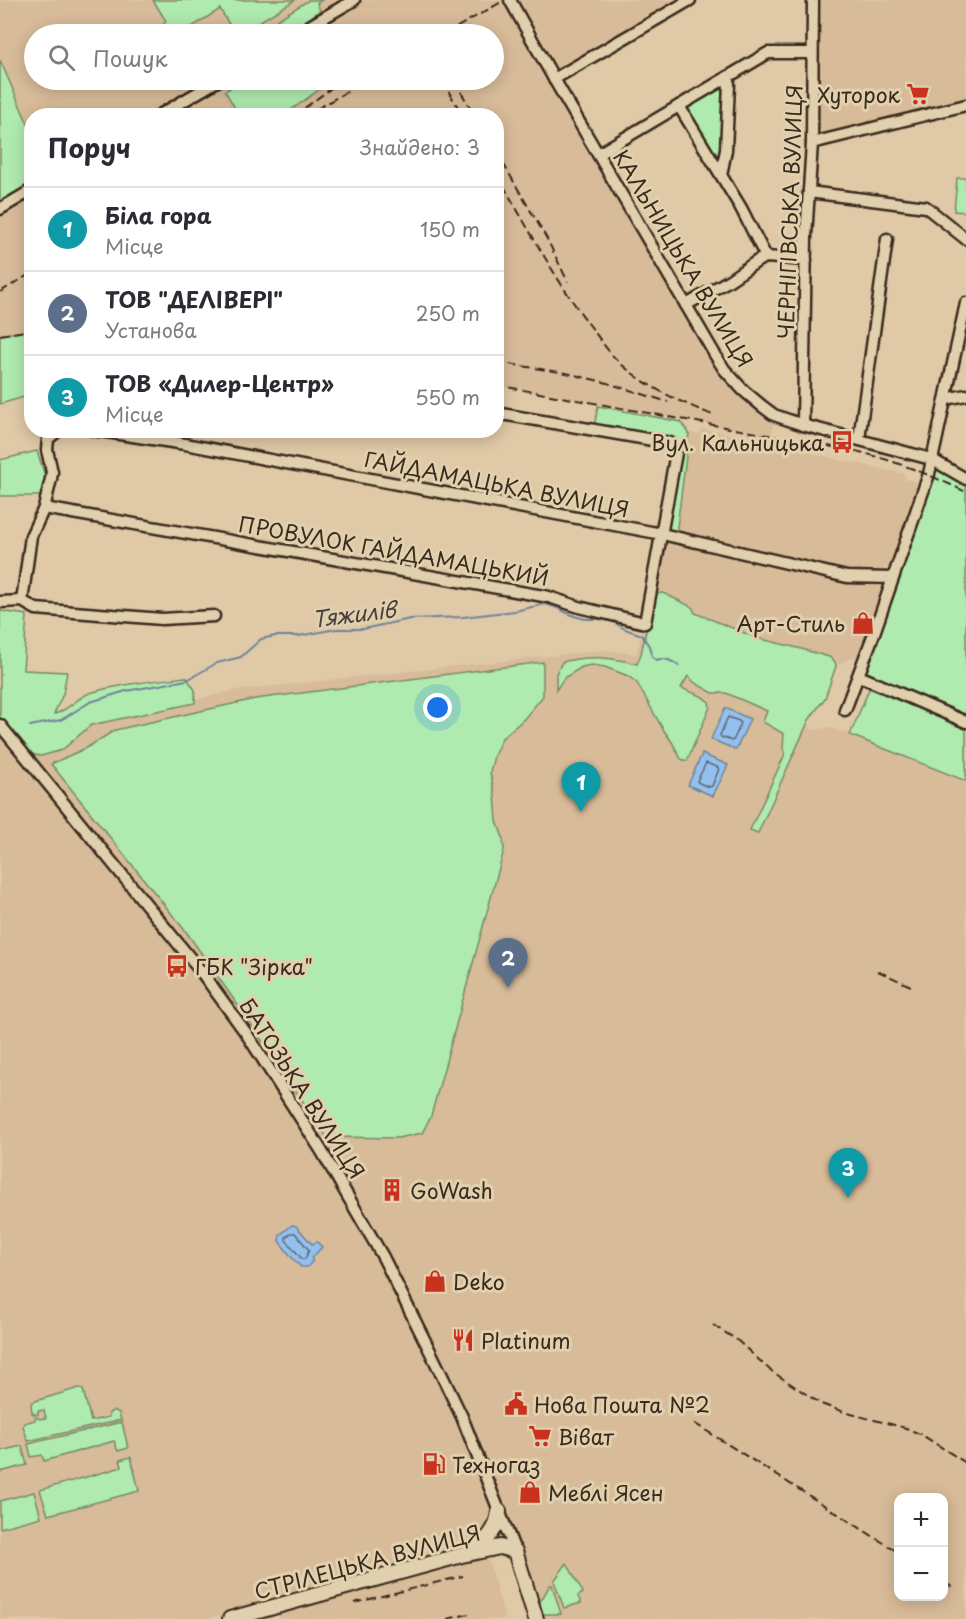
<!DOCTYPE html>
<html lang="uk">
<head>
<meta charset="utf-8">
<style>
  :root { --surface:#fff; --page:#f2f2f3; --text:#2b2b33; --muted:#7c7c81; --line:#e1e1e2; --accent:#c8321e }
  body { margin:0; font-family:"Playpen Sans",sans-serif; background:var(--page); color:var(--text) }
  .controls { position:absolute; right:18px; bottom:18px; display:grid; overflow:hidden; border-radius:12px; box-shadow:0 3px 15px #0003 }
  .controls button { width:54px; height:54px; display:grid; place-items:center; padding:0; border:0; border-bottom:2px solid var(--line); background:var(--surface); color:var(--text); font:30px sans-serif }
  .you { position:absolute; left:438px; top:708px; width:21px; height:21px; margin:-15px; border:4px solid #fff; border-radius:50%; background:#1a73e8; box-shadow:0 0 0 9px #1a73e833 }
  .badge { display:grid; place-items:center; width:39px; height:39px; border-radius:50%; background:var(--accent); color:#fff; font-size:20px; font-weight:700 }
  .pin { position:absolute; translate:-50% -50px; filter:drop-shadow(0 2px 3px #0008) }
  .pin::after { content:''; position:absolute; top:32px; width:21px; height:18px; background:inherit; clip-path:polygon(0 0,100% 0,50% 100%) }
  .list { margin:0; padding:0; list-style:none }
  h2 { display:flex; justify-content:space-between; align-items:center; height:78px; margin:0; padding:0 24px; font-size:26px }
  h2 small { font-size:20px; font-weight:400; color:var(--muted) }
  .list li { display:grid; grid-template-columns:39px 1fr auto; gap:18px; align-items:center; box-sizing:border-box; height:84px; padding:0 24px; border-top:2px solid var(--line) }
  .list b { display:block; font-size:22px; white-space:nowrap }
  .list p { margin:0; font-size:20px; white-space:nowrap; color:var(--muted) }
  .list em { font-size:20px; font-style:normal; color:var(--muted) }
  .icon { flex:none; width:33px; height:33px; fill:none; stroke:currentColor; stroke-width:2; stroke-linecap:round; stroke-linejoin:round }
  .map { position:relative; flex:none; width:966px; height:1619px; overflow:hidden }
  .search { position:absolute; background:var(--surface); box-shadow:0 3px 15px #0003; left:24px; top:24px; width:480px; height:66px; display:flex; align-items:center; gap:15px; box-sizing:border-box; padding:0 21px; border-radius:33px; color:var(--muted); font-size:22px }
  .panel { position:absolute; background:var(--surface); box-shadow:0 3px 15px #0003; left:24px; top:108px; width:480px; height:330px; border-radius:24px }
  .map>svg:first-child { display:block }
  .built { fill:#d8bb99; fill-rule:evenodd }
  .green { fill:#afeaaf; stroke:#758a66; stroke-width:1.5 }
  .water { fill:#93c0ed; stroke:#70849a; stroke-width:1.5 }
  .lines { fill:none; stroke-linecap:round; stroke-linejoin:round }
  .shore { stroke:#5e6671; stroke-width:1.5 }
  .stream { stroke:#70849a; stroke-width:2 }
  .minor-casing { stroke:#3b2a1e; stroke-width:15 }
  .major-casing { stroke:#3b2a1e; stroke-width:18 }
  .minor { stroke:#e1d0ad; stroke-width:10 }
  .major { stroke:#e1d0ad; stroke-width:14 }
  .rail { stroke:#3b2a1e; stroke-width:2; stroke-dasharray:9 4.5; stroke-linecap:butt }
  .labels { text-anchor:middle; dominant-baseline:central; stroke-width:6; stroke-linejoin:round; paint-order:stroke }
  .poi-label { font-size:21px; fill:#3b2a1e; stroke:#e1d0ad; text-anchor:start }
  .street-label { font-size:21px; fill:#3b2a1e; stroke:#e1d0ad }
  .water-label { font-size:22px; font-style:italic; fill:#48403d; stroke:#e1d0ad }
</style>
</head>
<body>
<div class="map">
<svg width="966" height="1619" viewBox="0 0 966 1619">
  <rect width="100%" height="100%" fill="#dfc9a6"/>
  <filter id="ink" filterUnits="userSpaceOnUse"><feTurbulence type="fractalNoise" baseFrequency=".0167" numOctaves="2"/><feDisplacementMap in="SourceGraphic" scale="12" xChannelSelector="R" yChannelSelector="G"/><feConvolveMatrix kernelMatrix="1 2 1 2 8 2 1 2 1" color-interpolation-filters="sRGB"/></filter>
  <g filter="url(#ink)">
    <g class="built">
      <path d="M 0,0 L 689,0 L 554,79 L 719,361 L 774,415 L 772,436 L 497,385 L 496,116 L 32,116 L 31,330 L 0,335 ZM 34,34 L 494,34 L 494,80 L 34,80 Z"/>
      <polygon points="813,0 966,0 966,103 813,142"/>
      <polygon points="702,429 814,449 813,454 905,474 904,479 919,483 914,505 893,563 889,568 867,573 855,572 676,535 689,433 700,434"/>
      <path d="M 666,538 L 812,574 L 845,584 L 862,582 L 882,588 L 858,656 L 848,659 L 838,665 L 825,698 L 810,720 L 807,726 L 815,730 L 830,727 L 966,781 L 966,1619 L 536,1619 L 511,1540 L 206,1619 L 0,1619 L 0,725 L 30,759 L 94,723 L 238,690 L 605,650 L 637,654 ZM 898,1498 L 944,1498 L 944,1596 L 898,1596 Z"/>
      <polygon points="487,1556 505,1619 280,1619 278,1613"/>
    </g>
    <g class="green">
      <polygon points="153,0 295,0 239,34 235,34 220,9 181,34 164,34 161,29 166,21"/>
      <polygon points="309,0 322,0 317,3 320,10 298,27 285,34 254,34"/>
      <polygon points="0,60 31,131 31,183 0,202"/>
      <polygon points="243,80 314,80 320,89 284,115 239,115 225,91"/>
      <polygon points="726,81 721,155 715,156 683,108"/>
      <polygon points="957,178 966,178 966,212 954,211"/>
      <polygon points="31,330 31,395 0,404 0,335"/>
      <polygon points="598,406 681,422 689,433 676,535 670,530 667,525 671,441 594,428"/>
      <polygon points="37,451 45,476 41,496 0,496 0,460"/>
      <polygon points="931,459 966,479 966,781 850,735 872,682 862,668"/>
      <path d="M 663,593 L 692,607 L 695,613 L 757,638 L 798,648 L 829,657 L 835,662 L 836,666 L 825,698 L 809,720 L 758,833 L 750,830 L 785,754 L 783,748 L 784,734 L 763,722 L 767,711 L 726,693 L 713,693 L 695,683 L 688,676 L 681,688 L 701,696 L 709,702 L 710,707 L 687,761 L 681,759 L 672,742 L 663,729 L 637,683 L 628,676 L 605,667 L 591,665 L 582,667 L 564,678 L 556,690 L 556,674 L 562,662 C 588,655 611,657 637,664 L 641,654 L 654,594 Z"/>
      <path d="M 0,611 L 27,615 L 23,670 L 67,672 L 63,694 L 54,714 C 68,711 76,698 90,693 C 120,684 154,681 186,677 L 195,690 L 195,703 L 91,725 L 62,750 L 41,756 L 30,754 L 0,718 Z"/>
      <polygon points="543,662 543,696 524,719 502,738 494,756 490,772 495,795 497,821 503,838 504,850 431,1116 422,1133 398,1138 327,1137 249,1021 187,933 51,764 88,747 115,730 255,699"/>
      <polygon points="79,1388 83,1390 91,1421 109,1417 109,1413 114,1410 119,1413 121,1420 28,1441 23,1426 24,1423 35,1420 35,1418 37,1417 39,1419 46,1418 44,1410 38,1411 38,1414 34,1415 34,1413 32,1413 31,1404 32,1402"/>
      <polygon points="122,1422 128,1448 118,1451 114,1441 44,1461 42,1455 31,1457 28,1444"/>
      <polygon points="22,1446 27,1465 0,1472 0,1451"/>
      <polygon points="131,1457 139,1491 48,1515 40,1490 122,1467 120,1460"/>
      <polygon points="34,1492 41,1517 0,1528 0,1501"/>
      <polygon points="567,1563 583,1593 578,1596 581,1603 564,1608 554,1581"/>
      <polygon points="550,1585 552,1585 561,1614 541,1614 540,1602"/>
    </g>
    <g class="water">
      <polygon points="725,708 750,719 736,750 711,739"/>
      <polygon points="702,754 728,765 713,796 688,785"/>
      <polygon points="292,1225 296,1226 312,1244 317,1242 322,1247 312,1258 312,1262 307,1267 301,1267 293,1259 279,1241 280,1235"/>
    </g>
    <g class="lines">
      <g class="shore">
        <polygon points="728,717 739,721 741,723 734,739 732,741 721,737 720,735"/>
        <polygon points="706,763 717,767 719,769 712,786 709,787 699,783 697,781"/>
        <polygon points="291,1233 295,1233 309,1250 305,1259 302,1259 286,1240 286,1237"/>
      </g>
      <g class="stream">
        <path d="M 30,726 L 61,720 L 90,702 L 126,691 L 187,680 L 217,663 L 241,657 L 261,639 L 275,636 L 299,636 L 336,629 L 363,629 L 410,619 L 463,617 L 515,611 L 545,604 L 555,607 L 574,616 L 585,619 L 602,619 L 613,622 L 625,629 L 642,635 L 651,649 L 652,657 L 656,660 C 665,657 672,661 679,666"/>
        <polyline points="965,770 966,770"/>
      </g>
      <g class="minor-casing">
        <g id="minor">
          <polyline points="510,0 554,79 714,353 724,369 743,390 762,406 774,415 803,425 931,459 966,479"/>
          <polyline points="296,34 354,0"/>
          <polyline points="554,79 690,0"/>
          <polyline points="679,106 741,208 766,257"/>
          <polyline points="158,116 219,80"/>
          <polyline points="812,143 966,105"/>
          <polyline points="598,154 768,53 812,53"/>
          <polyline points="721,175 726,150 729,84 727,77"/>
          <polyline points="809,192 926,207 966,239"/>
          <polyline points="0,209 32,190"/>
          <polyline points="686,305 728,281 759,260 766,257 806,260"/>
          <polyline points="946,399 966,395"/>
          <polyline points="803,425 806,237 812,143 813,0"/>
          <polyline points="93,430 185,444 662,534 847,577 893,578"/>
          <polyline points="859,439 887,239"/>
          <polyline points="44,508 549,597 579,607 645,623 676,453 670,443 496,413"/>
          <polyline points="22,601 31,536 44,508 51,479 52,472 47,450 48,439 59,430"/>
          <polyline points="0,602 22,601 36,609 162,619 214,616"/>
          <polyline points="859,676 966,722"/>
          <polyline points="845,710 873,636 929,474 966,303"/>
          <polyline points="0,725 203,974 246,1033 321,1150 383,1257 433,1357 462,1417 515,1551"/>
        </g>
      </g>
      <g class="major-casing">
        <g id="major">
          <path d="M 471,1550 C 488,1541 497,1530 499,1511"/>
          <polyline points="230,1619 462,1555 500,1547 515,1551 536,1619"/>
        </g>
      </g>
      <use href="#minor" class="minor"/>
      <use href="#major" class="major"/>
      <g class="rail">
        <polyline points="445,34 505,0"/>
        <polyline points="442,80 463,116"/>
        <polyline points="454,80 475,116"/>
        <polyline points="294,116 342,80"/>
        <polyline points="305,116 367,80"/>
        <polyline points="496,151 547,239 568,282"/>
        <path d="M 496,173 C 526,224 553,276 588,323 C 598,336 607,351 619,362 C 647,388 681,402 715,416"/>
        <polyline points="0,292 32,273"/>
        <polyline points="0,335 32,330"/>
        <polyline points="496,362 566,373 604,382 668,402"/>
        <path d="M 496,385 L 860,452 C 898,462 931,475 966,492"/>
        <polyline points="878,971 913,987"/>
        <polyline points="713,1325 737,1340 770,1370 821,1404 847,1413 906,1428 922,1435 966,1463"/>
        <polyline points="694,1423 898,1552"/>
        <polyline points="944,1582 952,1587"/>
        <polyline points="354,1603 463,1576"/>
        <polyline points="447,1619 473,1613"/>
      </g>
    </g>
  </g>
  <defs>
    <g id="supermarket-bare" transform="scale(1.8)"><path d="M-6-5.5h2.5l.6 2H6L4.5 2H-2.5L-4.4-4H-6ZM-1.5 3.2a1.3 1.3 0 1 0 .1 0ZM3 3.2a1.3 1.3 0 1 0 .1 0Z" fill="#c8321e" stroke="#e1d0ad" stroke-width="2.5" paint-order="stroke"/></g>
    <g id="bus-bare" transform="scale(1.8)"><path d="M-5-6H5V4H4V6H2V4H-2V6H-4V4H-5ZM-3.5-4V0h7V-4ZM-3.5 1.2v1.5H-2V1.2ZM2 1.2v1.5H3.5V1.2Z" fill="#c8321e" stroke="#e1d0ad" stroke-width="2.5" paint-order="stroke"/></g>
    <g id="shop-bare" transform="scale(1.8)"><path d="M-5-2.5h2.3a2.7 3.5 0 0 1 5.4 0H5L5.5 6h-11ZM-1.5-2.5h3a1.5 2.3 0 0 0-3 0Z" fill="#c8321e" stroke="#e1d0ad" stroke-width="2.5" paint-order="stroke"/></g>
    <g id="building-bare" transform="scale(1.8)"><path d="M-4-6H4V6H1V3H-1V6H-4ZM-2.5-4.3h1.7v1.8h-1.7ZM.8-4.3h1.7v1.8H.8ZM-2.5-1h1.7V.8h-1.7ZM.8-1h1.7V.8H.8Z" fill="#c8321e" stroke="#e1d0ad" stroke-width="2.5" paint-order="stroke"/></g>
    <g id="restaurant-bare" transform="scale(1.8)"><path d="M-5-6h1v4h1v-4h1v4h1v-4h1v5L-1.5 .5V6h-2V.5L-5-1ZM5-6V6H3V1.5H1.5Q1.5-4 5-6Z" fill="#c8321e" stroke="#e1d0ad" stroke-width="2.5" paint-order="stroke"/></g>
    <g id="civic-bare" transform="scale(1.8)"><path d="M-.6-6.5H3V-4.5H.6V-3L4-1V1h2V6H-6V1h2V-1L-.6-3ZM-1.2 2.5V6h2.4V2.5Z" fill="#c8321e" stroke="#e1d0ad" stroke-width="2.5" paint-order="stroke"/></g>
    <g id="fuel-bare" transform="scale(1.8)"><path d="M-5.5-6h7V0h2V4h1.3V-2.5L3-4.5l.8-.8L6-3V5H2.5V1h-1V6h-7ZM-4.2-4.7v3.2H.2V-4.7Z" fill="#c8321e" stroke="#e1d0ad" stroke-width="2.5" paint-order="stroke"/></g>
  </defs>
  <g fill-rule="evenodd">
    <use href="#supermarket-bare" x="918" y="94"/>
    <use href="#bus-bare" x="842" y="442"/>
    <use href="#shop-bare" x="863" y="623"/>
    <use href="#bus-bare" x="177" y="966"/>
    <use href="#building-bare" x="392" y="1190"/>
    <use href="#shop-bare" x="435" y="1281"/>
    <use href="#restaurant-bare" x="463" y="1340"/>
    <use href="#civic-bare" x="516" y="1404"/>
    <use href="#supermarket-bare" x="540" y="1436"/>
    <use href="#fuel-bare" x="434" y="1464"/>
    <use href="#shop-bare" x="530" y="1492"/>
  </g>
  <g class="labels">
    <g class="poi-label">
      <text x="900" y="94" text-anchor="end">Хуторок</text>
      <text x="824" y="442" text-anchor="end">Вул. Кальницька</text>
      <text x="845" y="623" text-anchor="end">Арт-Стиль</text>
      <text x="195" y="966">ГБК "Зірка"</text>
      <text x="410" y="1190">GoWash</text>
      <text x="453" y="1281">Deko</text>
      <text x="481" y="1340">Platinum</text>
      <text x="534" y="1404">Нова Пошта №2</text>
      <text x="558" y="1436">Віват</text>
      <text x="452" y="1464">Техногаз</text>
      <text x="548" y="1492">Меблі Ясен</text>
    </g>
    <g class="street-label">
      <text transform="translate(789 212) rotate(-88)">ЧЕРНІГІВСЬКА ВУЛИЦЯ</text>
      <text transform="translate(684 258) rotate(59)">КАЛЬНИЦЬКА ВУЛИЦЯ</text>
      <text transform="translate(497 483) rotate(11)">ГАЙДАМАЦЬКА ВУЛИЦЯ</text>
      <text transform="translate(394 550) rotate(10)">ПРОВУЛОК ГАЙДАМАЦЬКИЙ</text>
      <text transform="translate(303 1088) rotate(57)">БАТОЗЬКА ВУЛИЦЯ</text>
      <text transform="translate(367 1561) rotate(-15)">СТРІЛЕЦЬКА ВУЛИЦЯ</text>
    </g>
    <g class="water-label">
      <text transform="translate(354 613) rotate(-7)">Тяжилів</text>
    </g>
  </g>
</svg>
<div class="controls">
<button>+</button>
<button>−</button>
</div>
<div class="you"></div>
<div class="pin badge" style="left:581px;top:812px;background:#0f9aa8">1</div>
<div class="pin badge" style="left:508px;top:988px;background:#5c6f8a">2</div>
<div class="pin badge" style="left:848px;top:1198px;background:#0f9aa8">3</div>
<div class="search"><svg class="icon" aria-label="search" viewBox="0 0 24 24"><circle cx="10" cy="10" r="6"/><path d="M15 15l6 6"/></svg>Пошук</div>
<section class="panel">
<h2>Поруч<small>Знайдено: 3</small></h2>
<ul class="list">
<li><span class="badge" style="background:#0f9aa8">1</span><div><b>Біла гора</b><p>Місце</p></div><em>150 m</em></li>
<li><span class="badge" style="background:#5c6f8a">2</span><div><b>ТОВ &quot;ДЕЛІВЕРІ&quot;</b><p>Установа</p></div><em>250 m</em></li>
<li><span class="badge" style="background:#0f9aa8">3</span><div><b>ТОВ «Дилер-Центр»</b><p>Місце</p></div><em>550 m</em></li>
</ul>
</section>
</div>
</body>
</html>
